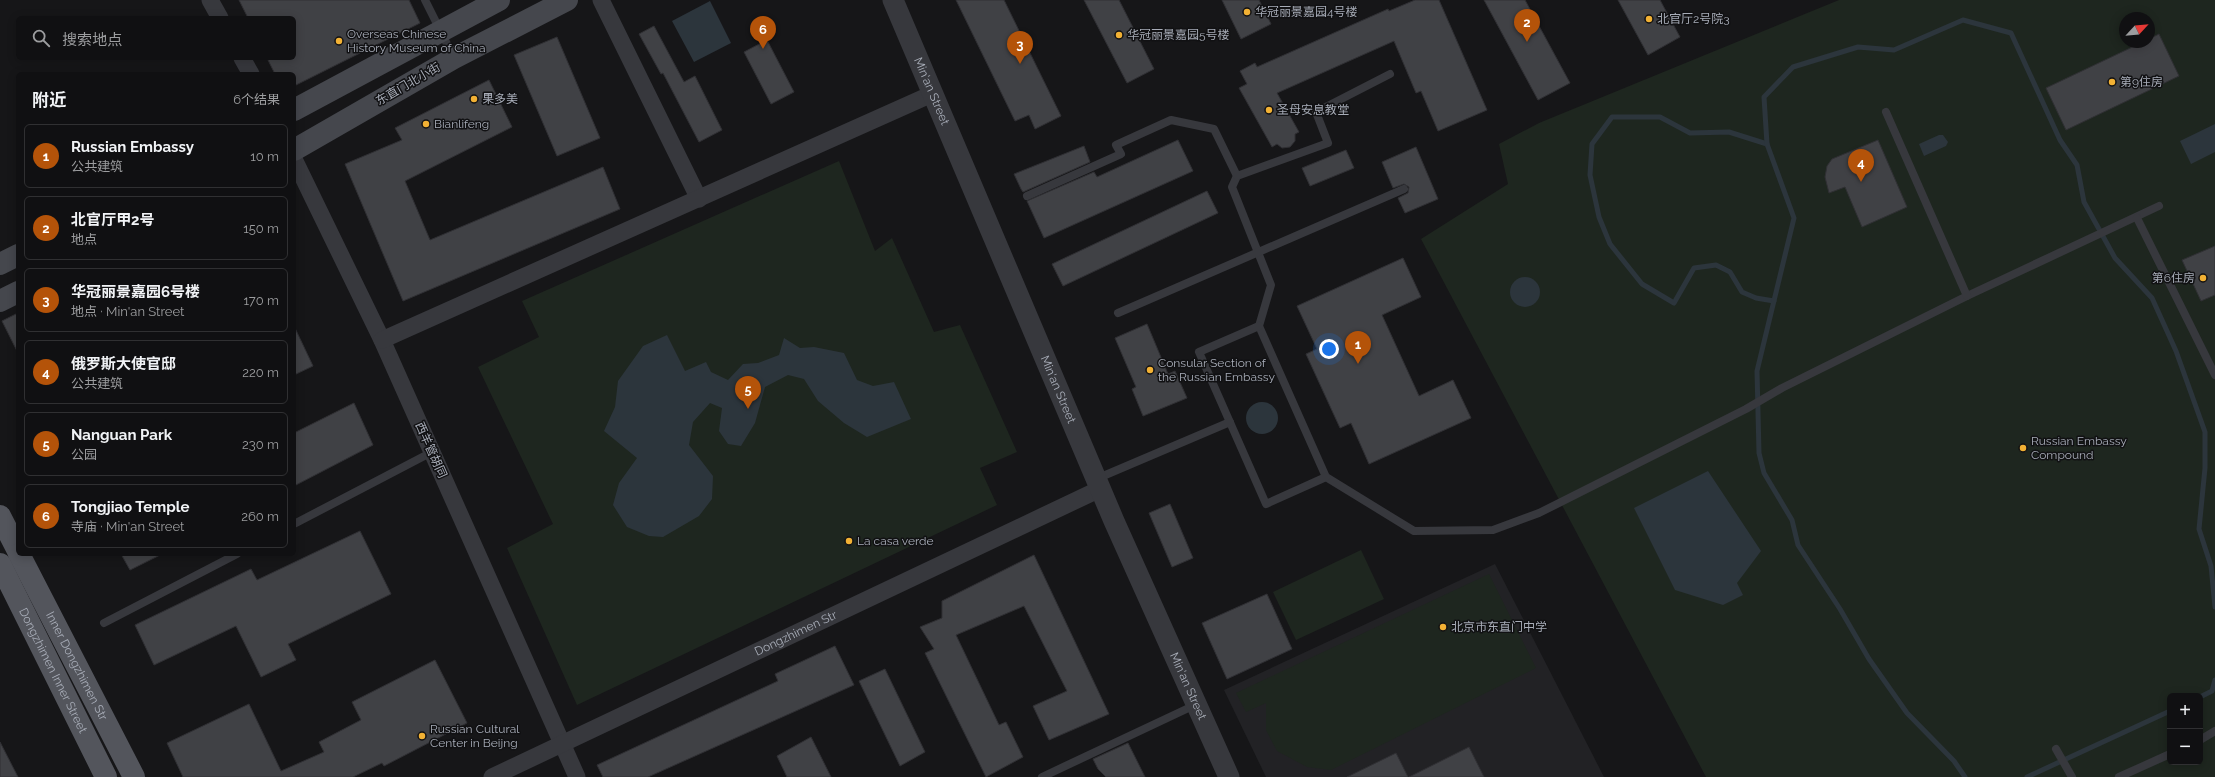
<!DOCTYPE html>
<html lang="zh">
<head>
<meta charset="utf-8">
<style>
  :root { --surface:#101012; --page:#1e1e20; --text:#f1f3f6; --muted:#9c9d9f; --line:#303032; --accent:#b45309 }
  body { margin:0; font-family:Raleway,"Noto Sans SC",sans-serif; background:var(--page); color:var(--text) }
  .controls { position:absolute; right:12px; bottom:12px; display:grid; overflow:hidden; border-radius:6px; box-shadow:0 2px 10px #0003 }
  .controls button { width:36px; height:36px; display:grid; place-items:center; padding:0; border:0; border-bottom:1px solid var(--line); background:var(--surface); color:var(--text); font:20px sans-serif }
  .compass { position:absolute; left:2119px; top:12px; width:36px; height:36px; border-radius:50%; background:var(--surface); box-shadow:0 2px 10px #0003; rotate:64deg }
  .you { position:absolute; left:1329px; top:349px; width:14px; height:14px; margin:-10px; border:3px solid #fff; border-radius:50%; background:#1a73e8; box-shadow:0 0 0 6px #1a73e833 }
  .badge { display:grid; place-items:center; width:26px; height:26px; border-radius:50%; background:var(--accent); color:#fff; font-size:13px; font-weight:700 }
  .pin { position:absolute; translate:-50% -33px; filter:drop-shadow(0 1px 2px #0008) }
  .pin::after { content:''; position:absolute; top:21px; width:14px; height:12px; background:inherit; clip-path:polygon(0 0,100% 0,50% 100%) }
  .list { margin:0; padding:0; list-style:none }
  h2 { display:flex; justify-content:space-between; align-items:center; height:52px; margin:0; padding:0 16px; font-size:17px }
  h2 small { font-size:13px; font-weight:400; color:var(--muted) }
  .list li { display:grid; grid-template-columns:26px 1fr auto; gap:12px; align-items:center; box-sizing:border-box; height:64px; margin:0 8px 8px; padding:0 8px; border:1px solid var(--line); border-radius:6px }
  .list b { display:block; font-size:15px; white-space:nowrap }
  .list p { margin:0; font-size:13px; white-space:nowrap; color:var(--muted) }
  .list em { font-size:13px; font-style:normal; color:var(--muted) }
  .icon { flex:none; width:22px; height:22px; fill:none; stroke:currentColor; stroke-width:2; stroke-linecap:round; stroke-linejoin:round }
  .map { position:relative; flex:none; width:2215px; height:777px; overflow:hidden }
  .search { position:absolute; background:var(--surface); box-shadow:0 2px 10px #0003; left:16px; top:16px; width:280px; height:44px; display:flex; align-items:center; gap:10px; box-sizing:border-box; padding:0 14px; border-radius:6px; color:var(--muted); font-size:15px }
  .panel { position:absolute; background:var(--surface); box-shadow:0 2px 10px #0003; left:16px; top:72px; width:280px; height:484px; border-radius:6px }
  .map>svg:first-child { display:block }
  .built { fill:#222225 }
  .green { fill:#1e261f; fill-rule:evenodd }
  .water { fill:#2c353c }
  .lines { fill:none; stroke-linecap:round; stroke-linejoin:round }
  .stream { stroke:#2c353c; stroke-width:5 }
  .building { fill:#404145; stroke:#303034 }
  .service { stroke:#37383d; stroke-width:8 }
  .minor { stroke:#37383d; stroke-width:17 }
  .tertiary { stroke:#37383d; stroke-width:21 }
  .secondary { stroke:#45474d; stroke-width:22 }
  .primary { stroke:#53555c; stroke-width:22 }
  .poi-dot { fill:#f2b134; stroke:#111113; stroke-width:1.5 }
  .labels { text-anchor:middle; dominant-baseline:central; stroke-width:3; stroke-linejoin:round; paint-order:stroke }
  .poi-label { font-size:12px; fill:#a8adb8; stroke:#111113; text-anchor:start }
  .street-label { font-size:12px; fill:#a8adb8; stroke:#111113 }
</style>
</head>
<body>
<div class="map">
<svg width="2215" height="777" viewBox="0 0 2215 777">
  <rect width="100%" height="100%" fill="#161618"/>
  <polygon class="built" points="1495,564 1604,777 1266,777 1224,690"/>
  <g class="green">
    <path d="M 1839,0 L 2215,0 L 2215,777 L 1706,777 L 1421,239 L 1508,184 L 1499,144 L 1539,123 ZM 2125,18 L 2149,18 L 2149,42 L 2125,42 ZM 2170,696 L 2200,696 L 2200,762 L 2170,762 Z"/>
    <polygon points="839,161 875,251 892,238 934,332 960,325 1017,452 980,468 997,505 577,705 507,548 553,524 478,367 539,337 522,301"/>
    <polygon points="1361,550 1384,599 1296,640 1273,592"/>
    <polygon points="1489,574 1536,668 1331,770 1307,767 1277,751 1266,730 1266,703 1246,712 1236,693"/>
  </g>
  <g class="water">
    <polygon points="710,1 731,43 694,62 672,21"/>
    <polygon points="2215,124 2215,152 2191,164 2180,141"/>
    <polygon points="1939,135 1943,135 1948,142 1946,146 1924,156 1919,144"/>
    <circle cx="1525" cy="292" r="15"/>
    <polygon points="667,335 685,371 706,362 711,372 728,380 743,364 758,363 779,355 784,338 800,348 814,347 844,353 857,380 873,386 894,382 911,419 867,437 844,423 818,401 804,379 788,375 765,387 755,423 741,446 728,444 719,431 722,408 710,403 693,422 689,445 713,476 712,499 699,516 663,537 649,536 627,527 613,505 619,483 637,458 604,431 615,407 618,381 643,346"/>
    <circle cx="1262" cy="418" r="16"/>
    <polygon points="1708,471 1761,551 1737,583 1743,595 1723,605 1675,590 1634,508"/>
  </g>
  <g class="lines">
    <g class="stream">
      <polyline points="1767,144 1729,132 1690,133 1660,117 1612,117 1592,144 1590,175 1599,217 1610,244 1642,284 1674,303 1694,268 1716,265 1730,272 1742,292 1756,298 1774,301"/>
      <polyline points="2200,697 2212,691 2215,680"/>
      <polyline points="1965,777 1954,761 1907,713 1869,659 1840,609 1798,545 1792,520 1764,473 1759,453 1757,371 1794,218 1767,144 1764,97 1793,67 1858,47 1894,50 1963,20 2011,33 2060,140 2077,165 2084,202 2115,258 2152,298 2176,351 2205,432 2205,468 2199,529 2211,566 2215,607"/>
      <polyline points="2027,777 2170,711"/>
    </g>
  </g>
  <g class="building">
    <polygon points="239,0 409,0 420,23 294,86 294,74 275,74 267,58 294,58 294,18 248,18"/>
    <polygon points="956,0 1004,0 1061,116 1035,129 1029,115 1015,121"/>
    <polygon points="1084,0 1119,0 1154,69 1127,83"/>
    <polygon points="1222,0 1259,0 1271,24 1241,39"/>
    <polygon points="1415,0 1439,0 1487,110 1438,131 1421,91 1416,93 1394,41 1277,93 1299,132 1295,134 1295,141 1290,147 1282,148 1277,144 1272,147 1239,88 1247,84 1240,71 1255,63 1257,67 1388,9 1389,11"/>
    <polygon points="1484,0 1525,0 1570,83 1538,100"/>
    <polygon points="1618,0 1660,0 1680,37 1648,55"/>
    <polygon points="654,26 684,82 695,76 722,130 699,142 663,73 661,74 639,34"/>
    <polygon points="2159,34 2179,76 2066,130 2046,88 2143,42 2149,42 2149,39"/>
    <polygon points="557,37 600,138 557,156 514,55"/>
    <polygon points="767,40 794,92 771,104 744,52"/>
    <polygon points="489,80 512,127 405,181 430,240 603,167 620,209 403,301 345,164 402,140 395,128"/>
    <polygon points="1178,140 1193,171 1044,238 1027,201 1094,172 1097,177"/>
    <polygon points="1878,140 1907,207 1862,227 1845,187 1829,193 1825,177 1827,166 1832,159"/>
    <polygon points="1084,146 1090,162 1023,192 1021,189 1014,174"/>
    <polygon points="1416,147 1438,199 1405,213 1398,198 1408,193 1409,187 1404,184 1393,188 1382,162"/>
    <polygon points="1346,150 1354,168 1310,186 1302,168"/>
    <polygon points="1207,191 1218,213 1063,286 1052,264"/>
    <polygon points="2215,246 2215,295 2201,301 2182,260"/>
    <polygon points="1403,258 1421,297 1382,315 1419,396 1453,380 1471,418 1369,464 1351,423 1340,428 1306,354 1317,349 1297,306"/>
    <polygon points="18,313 18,353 2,321"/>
    <polygon points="1147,324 1168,374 1175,371 1187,398 1143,416 1132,389 1136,387 1115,338"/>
    <polygon points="294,326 313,366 294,375"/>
    <polygon points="354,403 373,445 294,486 294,433"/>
    <polygon points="1170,504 1193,558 1172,567 1149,513"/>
    <polygon points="360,531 391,594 288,644 296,660 261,677 236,626 154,665 135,625 251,569 257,580"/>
    <polygon points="121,554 162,554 130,570"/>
    <polygon points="1034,555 1109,714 1049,740 1033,706 1067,691 1024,606 956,635 999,725 1006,722 1023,757 986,777 925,653 934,649 920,627 942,618 942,601"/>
    <polygon points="1267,594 1292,649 1227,679 1202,623"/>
    <polygon points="835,646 854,685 648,777 603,777 597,765 778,681 775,674"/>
    <polygon points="435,660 467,723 384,766 382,763 353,777 183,777 167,743 249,704 281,771 324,752 319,742 361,720 352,702"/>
    <polygon points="885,669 925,752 900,766 859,681"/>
    <polygon points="811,737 831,777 787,777 777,756"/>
    <polygon points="0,742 18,777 0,777"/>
    <polygon points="1128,743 1145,777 1106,777 1098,769 1093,759"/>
    <polygon points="1469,747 1484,777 1409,777"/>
    <polygon points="1396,753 1408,777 1347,777"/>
  </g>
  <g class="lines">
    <g class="service">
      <polyline points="425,0 453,56"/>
      <polyline points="1390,74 1316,112 1328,143 1237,176 1232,187 1271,285 1259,326 1326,477 1414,531 1493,530 1539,513 1746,409 1782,388 1967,296 2159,206"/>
      <polyline points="1886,112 1967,296"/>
      <polyline points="1027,196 1121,154 1116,145 1171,120 1214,129 1237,176"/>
      <polyline points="2137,218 2215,375"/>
      <polyline points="1118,313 1404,189"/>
      <polyline points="1259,326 1199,352 1266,504 1326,477"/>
      <polyline points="1096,479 1230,422"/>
      <polyline points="294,524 432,452"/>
      <polyline points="104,623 237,554"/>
      <polyline points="2200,740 2215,731"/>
      <polyline points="2056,749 2072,777"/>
      <polyline points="1042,777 1195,705"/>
      <polyline points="2119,777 2170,754"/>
    </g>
    <g class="minor">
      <polyline points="210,0 220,18"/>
      <polyline points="601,0 699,199"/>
      <polyline points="242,58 251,74"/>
      <polyline points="294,159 382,340 577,777"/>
      <polyline points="382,340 932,94"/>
      <path id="s1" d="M 492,777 L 1100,489"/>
    </g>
    <path class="tertiary" id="s2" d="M 893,0 L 1114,521 L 1229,777"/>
    <g class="secondary">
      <polyline points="294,110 499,0"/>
      <polyline points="294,150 454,58 567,0"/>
      <polyline points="0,264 18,255"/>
      <polyline points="0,301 18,292"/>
    </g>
    <g class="primary">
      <polyline points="0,516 18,551"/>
      <path id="s3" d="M 19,554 L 134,777"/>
      <path id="s4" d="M 0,564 L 106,777"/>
    </g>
  </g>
  <g class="poi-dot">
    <circle cx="1247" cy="12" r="4"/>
    <circle cx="1649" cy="19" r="4"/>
    <circle cx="1119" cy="35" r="4"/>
    <circle cx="339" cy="41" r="4"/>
    <circle cx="2112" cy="82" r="4"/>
    <circle cx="474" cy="99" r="4"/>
    <circle cx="1269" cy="110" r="4"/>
    <circle cx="426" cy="124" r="4"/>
    <circle cx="2203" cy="278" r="4"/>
    <circle cx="1150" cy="370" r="4"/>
    <circle cx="2023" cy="448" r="4"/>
    <circle cx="849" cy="541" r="4"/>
    <circle cx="1443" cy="627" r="4"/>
    <circle cx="422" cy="736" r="4"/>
  </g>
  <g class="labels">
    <g class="poi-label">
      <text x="1255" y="12">华冠丽景嘉园4号楼</text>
      <text x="1657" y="19">北官厅2号院3</text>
      <text x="347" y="34">Overseas Chinese<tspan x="347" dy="14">History Museum of China</tspan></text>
      <text x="1127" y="35">华冠丽景嘉园5号楼</text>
      <text x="2120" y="82">第9住房</text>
      <text x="482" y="99">果多美</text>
      <text x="1277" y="110">圣母安息教堂</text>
      <text x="434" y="124">Bianlifeng</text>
      <text x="2195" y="278" text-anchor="end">第6住房</text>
      <text x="1158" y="363">Consular Section of<tspan x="1158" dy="14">the Russian Embassy</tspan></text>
      <text x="2031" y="441">Russian Embassy<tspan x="2031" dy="14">Compound</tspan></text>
      <text x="857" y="541">La casa verde</text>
      <text x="1451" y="627">北京市东直门中学</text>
      <text x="430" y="729">Russian Cultural<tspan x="430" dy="14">Center in Beijng</tspan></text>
    </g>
    <g class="street-label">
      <text transform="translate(408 84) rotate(-30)">东直门北小街</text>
      <text stroke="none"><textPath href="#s2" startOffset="99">Min'an Street</textPath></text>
      <text stroke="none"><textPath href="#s2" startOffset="423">Min'an Street</textPath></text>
      <text transform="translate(431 450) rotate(66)">西羊管胡同</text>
      <text stroke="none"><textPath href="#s1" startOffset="336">Dongzhimen Str</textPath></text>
      <text stroke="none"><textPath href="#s3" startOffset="126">Inner Dongzhimen Str</textPath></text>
      <text stroke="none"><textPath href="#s4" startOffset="119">Dongzhimen Inner Street</textPath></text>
      <text stroke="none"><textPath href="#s2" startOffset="747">Min'an Street</textPath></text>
    </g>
  </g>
</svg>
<div class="controls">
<button>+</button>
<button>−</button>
</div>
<svg class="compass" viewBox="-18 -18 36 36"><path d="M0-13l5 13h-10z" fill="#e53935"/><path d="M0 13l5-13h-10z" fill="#9c9d9f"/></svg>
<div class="you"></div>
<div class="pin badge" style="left:1358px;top:364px">1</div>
<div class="pin badge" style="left:1527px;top:42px">2</div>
<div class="pin badge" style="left:1020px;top:64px">3</div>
<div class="pin badge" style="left:1861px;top:182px">4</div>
<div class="pin badge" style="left:748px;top:409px">5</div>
<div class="pin badge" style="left:763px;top:49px">6</div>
<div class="search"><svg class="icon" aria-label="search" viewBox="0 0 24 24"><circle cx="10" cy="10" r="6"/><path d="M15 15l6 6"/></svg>搜索地点</div>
<section class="panel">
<h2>附近<small>6个结果</small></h2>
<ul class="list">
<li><span class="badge">1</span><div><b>Russian Embassy</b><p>公共建筑</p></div><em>10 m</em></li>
<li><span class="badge">2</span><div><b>北官厅甲2号</b><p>地点</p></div><em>150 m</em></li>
<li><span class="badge">3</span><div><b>华冠丽景嘉园6号楼</b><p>地点 · Min'an Street</p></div><em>170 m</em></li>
<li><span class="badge">4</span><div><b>俄罗斯大使官邸</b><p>公共建筑</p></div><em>220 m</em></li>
<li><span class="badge">5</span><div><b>Nanguan Park</b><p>公园</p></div><em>230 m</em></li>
<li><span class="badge">6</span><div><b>Tongjiao Temple</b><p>寺庙 · Min'an Street</p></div><em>260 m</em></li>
</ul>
</section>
</div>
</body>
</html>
